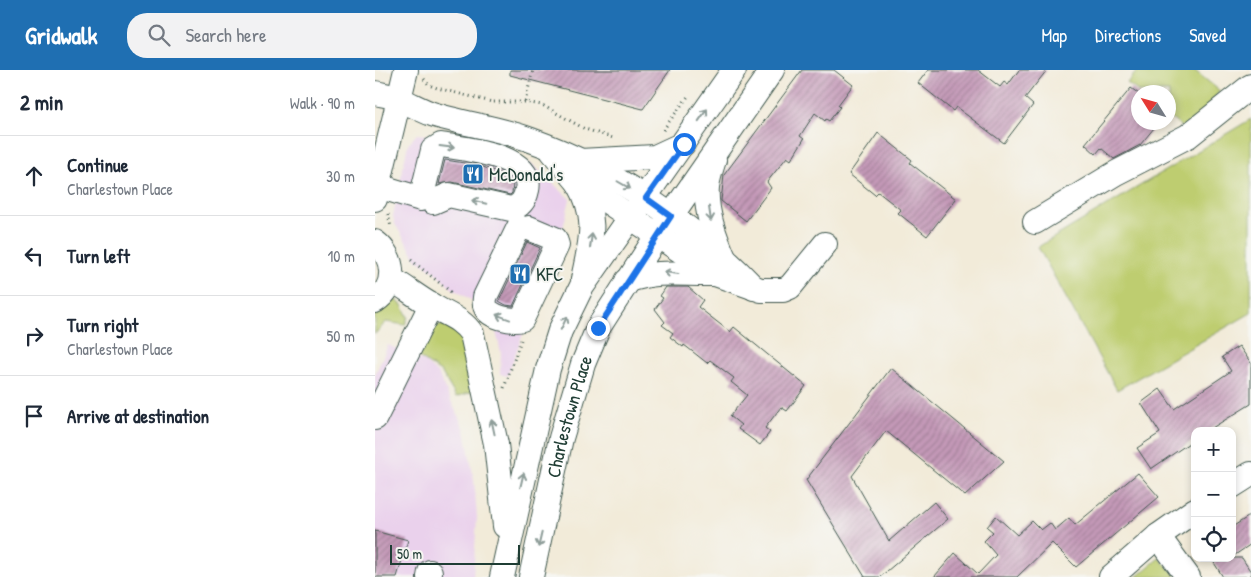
<!DOCTYPE html>
<html lang="en">
<head>
<meta charset="utf-8">
<style>
  :root { --surface:#fff; --page:#f2f2f3; --text:#1f2937; --muted:#747a83; --line:#e0e1e3; --accent:#1f6fb2 }
  body { margin:0; font-family:"Patrick Hand",sans-serif; background:var(--page); color:var(--text) }
  .controls { position:absolute; right:15px; bottom:15px; display:grid; overflow:hidden; border-radius:10px; box-shadow:0 2px 8px #0003 }
  .controls button { width:45px; height:45px; display:grid; place-items:center; padding:0; border:0; border-bottom:1px solid var(--line); background:var(--surface); color:var(--text); font:25px sans-serif }
  .compass { position:absolute; left:756px; top:15px; width:45px; height:45px; border-radius:50%; background:var(--surface); box-shadow:0 2px 8px #0003; rotate:307deg }
  .scale { position:absolute; left:15px; bottom:12px; width:130px; box-sizing:border-box; padding-left:5px; border:2px solid #1f3d34; border-top:0; font-size:14px; line-height:18px; white-space:nowrap; color:#1f3d34; -webkit-text-stroke:4px #f6f6f2; paint-order:stroke }
  .stop { position:absolute; width:15px; height:15px; margin:-11px; border:4px solid #1a73e8; border-radius:50%; background:#fff }
  .stop.end { background:#1a73e8; border-color:#fff; box-shadow:0 1px 5px #0008 }
  .list { margin:0; padding:0; list-style:none }
  h2 { display:flex; justify-content:space-between; align-items:center; height:65px; margin:0; padding:0 20px; font-size:21px }
  h2 small { font-size:16px; font-weight:400; color:var(--muted) }
  .list li { display:grid; grid-template-columns:32px 1fr auto; gap:15px; align-items:center; box-sizing:border-box; height:80px; padding:0 20px; border-top:1px solid var(--line) }
  .list b { display:block; font-size:19px; white-space:nowrap }
  .list p { margin:0; font-size:16px; white-space:nowrap; color:var(--muted) }
  .list em { font-size:16px; font-style:normal; color:var(--muted) }
  .icon { flex:none; width:28px; height:28px; fill:none; stroke:currentColor; stroke-width:2; stroke-linecap:round; stroke-linejoin:round }
  .map { position:relative; flex:none; width:876px; height:507px; overflow:hidden }
  header { display:flex; align-items:center; gap:30px; box-sizing:border-box; height:70px; padding:0 25px; background:var(--accent); color:#fff }
  header strong { font-size:24px }
  nav { display:flex; gap:28px; margin-inline-start:auto; font-size:18px }
  .search { width:350px; height:45px; background:var(--page); display:flex; align-items:center; gap:12px; box-sizing:border-box; padding:0 18px; border-radius:20px; color:var(--muted); font-size:19px }
  main { display:flex }
  aside { flex:1; background:var(--surface) }
  .map>svg:first-child { display:block }
  .built { fill:#ead1ec }
  .grass { fill:#becd70; stroke:#6e8552 }
  .building { fill:url(#building-hatch) }
  .lines { fill:none; stroke-linecap:round; stroke-linejoin:round }
  .minor-casing { stroke:#3f574d; stroke-width:26 }
  .path { stroke:#3f574d; stroke-width:3; stroke-dasharray:1 4; stroke-linecap:butt }
  .minor { stroke:#fff; stroke-width:24 }
  .oneway { stroke:#8f9e9a }
  .route { stroke:#1a73e8; stroke-width:6 }
  .labels { text-anchor:middle; dominant-baseline:central; stroke-width:4; stroke-linejoin:round; paint-order:stroke }
  .poi-label { font-size:19px; fill:#1f3d34; stroke:#f6f6f2; text-anchor:start }
  .street-label { font-size:19px; fill:#1f3d34; stroke:#f6f6f2 }
</style>
</head>
<body>
<header>
<strong>Gridwalk</strong>
<div class="search"><svg class="icon" aria-label="search" viewBox="0 0 24 24"><circle cx="10" cy="10" r="6"/><path d="M15 15l6 6"/></svg>Search here</div>
<nav><a>Map</a><a>Directions</a><a>Saved</a></nav>
</header>
<main>
<aside>
<h2>2 min<small>Walk · 90 m</small></h2>
<ul class="list">
<li><svg class="icon" aria-label="ahead" viewBox="0 0 24 24"><path d="M12 20V5M6 11l6-6 6 6"/></svg><div><b>Continue</b><p>Charlestown Place</p></div><em>30 m</em></li>
<li><svg class="icon" aria-label="left" viewBox="0 0 24 24"><path d="M17 20v-9H6M10 6l-5 5 5 5"/></svg><div><b>Turn left</b></div><em>10 m</em></li>
<li><svg class="icon" aria-label="right" viewBox="0 0 24 24"><path d="M7 20v-9h11M14 6l5 5-5 5"/></svg><div><b>Turn right</b><p>Charlestown Place</p></div><em>50 m</em></li>
<li><svg class="icon" aria-label="arrive" viewBox="0 0 24 24"><path d="M6 21V4h12l-3 4 3 4H6"/></svg><div><b>Arrive at destination</b></div></li>
</ul>
</aside>
<div class="map">
<svg width="876" height="507" viewBox="0 0 876 507">
  <defs>
    <pattern id="building-hatch" width="6" height="6" patternUnits="userSpaceOnUse" patternTransform="scale(1.25)"><rect width="6" height="6" fill="#c499b8"/><path d="M-1 1l2-2M0 6l6-6M5 7l2-2" fill="none" stroke="#9f7e96"/></pattern>
  </defs>
  <rect width="100%" height="100%" fill="#f6f6f2"/>
  <filter id="ink" filterUnits="userSpaceOnUse"><feTurbulence type="fractalNoise" baseFrequency=".02" numOctaves="2"/><feDisplacementMap in="SourceGraphic" scale="10" xChannelSelector="R" yChannelSelector="G"/><feConvolveMatrix kernelMatrix="1 2 1 2 8 2 1 2 1" color-interpolation-filters="sRGB"/></filter>
  <filter id="wash" filterUnits="userSpaceOnUse"><feTurbulence type="fractalNoise" baseFrequency=".0096" numOctaves="4" result="noise"/><feDisplacementMap in="SourceGraphic" scale="20" xChannelSelector="R" yChannelSelector="G"/><feGaussianBlur stdDeviation="1.12" result="paint"/><feColorMatrix in="noise" values="0 0 0 0 0 0 0 0 0 0 0 0 0 0 0 0 0 1.4 0 .05"/><feComposite in="paint" operator="in"/></filter>
  <g filter="url(#wash)">
    <rect width="100%" height="100%" fill="#f2ebd9"/>
    <g class="built">
      <polygon points="42,64 60,66 147,90 158,95 195,129 187,162 132,306 125,304 126,283 119,253 104,235 75,217 59,201 42,190 20,154 18,146 33,74"/>
      <polygon points="13,275 50,292 63,304 90,360 99,410 102,447 98,507 0,507 0,305"/>
    </g>
    <g class="grass">
      <polygon points="763,0 819,0 845,21 812,61 794,47 794,22 764,22 752,13"/>
      <polygon points="876,49 876,243 742,320 663,177"/>
      <polygon points="21,230 27,235 33,247 30,255 11,252 0,264 0,239 10,232"/>
      <polygon points="76,254 87,263 100,321 81,327 67,303 41,285 58,256"/>
      <polygon points="784,488 802,507 761,507"/>
    </g>
    <g id="blocks">
      <g class="building">
        <polygon points="135,0 295,0 268,39 135,5"/>
        <polygon points="427,0 459,0 478,15 463,35 465,37 454,51 451,49 450,51 440,43 425,66 429,69 416,90 412,87 392,112 396,118 371,151 346,131 349,105"/>
        <polygon points="553,0 603,0 625,17 629,12 633,15 644,0 672,0 650,28 658,35 629,73 581,37 578,41 543,13"/>
        <polygon points="756,18 764,24 764,52 784,52 765,75 739,89 726,78 721,84 710,74"/>
        <polygon points="503,63 537,90 535,93 581,129 552,166 523,143 526,140 503,122 500,125 474,104"/>
        <polygon points="70,90 102,95 128,104 138,113 137,123 135,125 77,112 64,114"/>
        <polygon points="152,172 165,178 138,236 131,235 124,231"/>
        <polygon points="291,217 313,217 328,230 323,237 355,262 359,257 431,316 412,341 406,337 390,358 395,362 385,375 363,359 366,355 355,346 372,325 356,312 359,308 335,290 332,293 313,278 309,275 308,277 295,267 298,263 287,255 290,252 280,239 288,228 285,226"/>
        <polygon points="864,276 876,293 876,334 832,361 820,361 820,369 776,399 762,378 785,363 766,333 785,319 799,339 856,301 847,287"/>
        <polygon points="516,298 629,391 590,426 511,361 477,406 514,471 559,432 573,449 505,507 490,507 431,410"/>
        <polygon points="763,403 784,427 701,497 677,473 642,507 559,507 580,483 603,504 621,485 609,471 618,462 612,457 621,446 642,465 657,451 666,460 675,453 680,460 694,448 700,455"/>
        <polygon points="876,445 876,474 857,487 857,457"/>
        <polygon points="0,461 33,470 22,507 0,507"/>
        <polygon points="836,488 867,488 876,502 876,507 848,507"/>
      </g>
    </g>
  </g>
  <g filter="url(#ink)">
    <use href="#blocks" fill-opacity="0" stroke="#3f574d" stroke-width="1"/>
    <g class="lines">
      <g class="minor-casing">
        <g id="minor">
          <path d="M 0,23 C 8,25 18,26 26,30 C 36,34 46,40 57,44 C 89,54 124,58 156,70 C 239,100 318,154 379,218"/>
          <polyline points="177,81 202,111 340,204 386,220 408,220 415,217 450,174"/>
          <path d="M 339,90 C 336,99 333,108 332,117 C 330,141 340,167 349,188"/>
          <polyline points="205,91 280,87 308,74"/>
          <path d="M 203,112 C 224,148 216,171 208,209"/>
          <path d="M 3,116 L 46,129 L 58,80 L 66,75 C 89,79 160,85 152,120 C 150,130 146,136 136,139 L 74,125 L 58,132"/>
          <polyline points="0,129 31,0"/>
          <polyline points="660,152 741,103 813,66 876,16"/>
          <path d="M 144,157 L 110,227 C 110,230 109,233 110,235 C 112,247 138,252 147,249 L 182,175 L 180,169 L 154,158"/>
          <path d="M 0,172 C 20,187 23,216 0,231"/>
          <path d="M 16,209 C 30,217 42,227 56,235 C 72,245 86,248 97,264 L 121,374 L 130,456"/>
          <path d="M 252,211 C 286,199 306,205 340,204"/>
          <polyline points="0,348 56,235"/>
          <polyline points="857,416 876,404"/>
          <polyline points="783,466 813,507"/>
          <polyline points="54,507 55,502"/>
          <polyline points="127,507 173,299 185,261 206,218 359,0"/>
          <path id="s1" d="M 156,507 L 186,368 L 208,294 L 223,258 L 282,166 L 397,0"/>
          <polyline points="736,507 783,466 820,440"/>
        </g>
      </g>
      <g class="path">
        <polyline points="49,9 54,15 62,18 117,32 150,32 167,35 210,59 238,68"/>
        <polyline points="150,32 158,0"/>
        <polyline points="288,60 314,25"/>
        <polyline points="13,144 16,157"/>
        <polyline points="36,190 76,222"/>
        <polyline points="129,318 146,270"/>
      </g>
      <use href="#minor" class="minor"/>
    </g>
    <defs><path id="oneway-shaft" d="M-6 0H5M1.5-3L5.5 0L1.5 3" fill="none" stroke-width="1.6" stroke-linecap="round" stroke-linejoin="round" transform="scale(1.25)"/></defs>
    <g class="oneway">
      <use href="#oneway-shaft" transform="translate(328 45) rotate(-55)"/>
      <use href="#oneway-shaft" transform="translate(72 77) rotate(7)"/>
      <use href="#oneway-shaft" transform="translate(249 115) rotate(30)"/>
      <use href="#oneway-shaft" transform="translate(104 132) rotate(-167)"/>
      <use href="#oneway-shaft" transform="translate(335 144) rotate(82)"/>
      <use href="#oneway-shaft" transform="translate(216 171) rotate(-82)"/>
      <use href="#oneway-shaft" transform="translate(296 203) rotate(-172)"/>
      <use href="#oneway-shaft" transform="translate(128 247) rotate(-160)"/>
      <use href="#oneway-shaft" transform="translate(189 253) rotate(-64)"/>
      <use href="#oneway-shaft" transform="translate(118 357) rotate(-102)"/>
      <use href="#oneway-shaft" transform="translate(147 410) rotate(-77)"/>
      <use href="#oneway-shaft" transform="translate(165 470) rotate(103)"/>
    </g>
  </g>
  <g class="lines" filter="url(#ink)">
    <polyline class="route" points="223,258 296,146 271,128 309,74"/>
  </g>
  <defs>
    <g id="restaurant-square" transform="scale(1.125)"><rect x="-9" y="-9" width="18" height="18" rx="4" fill="#1f6fb2" stroke="#f6f6f2"/><path d="M-5-6h1v4h1v-4h1v4h1v-4h1v5L-1.5 .5V6h-2V.5L-5-1ZM5-6V6H3V1.5H1.5Q1.5-4 5-6Z" fill="#fff"/></g>
  </defs>
  <g fill-rule="evenodd">
    <use href="#restaurant-square" x="98" y="104"/>
    <use href="#restaurant-square" x="145" y="204"/>
  </g>
  <g class="labels">
    <g class="poi-label">
      <text x="114" y="104">McDonald's</text>
      <text x="161" y="204">KFC</text>
    </g>
    <g class="street-label">
      <text stroke="none"><textPath href="#s1" startOffset="165">Charlestown Place</textPath></text>
    </g>
  </g>
</svg>
<div class="controls">
<button>+</button>
<button>−</button>
<button><svg class="icon" aria-label="locate" viewBox="0 0 24 24"><circle cx="12" cy="12" r="6"/><path d="M12 2v4M12 18v4M2 12h4M18 12h4"/></svg></button>
</div>
<svg class="compass" viewBox="-18 -18 36 36"><path d="M0-13l5 13h-10z" fill="#e53935"/><path d="M0 13l5-13h-10z" fill="#747a83"/></svg>
<div class="scale">50 m</div>
<div class="stop" style="left:309px;top:74px"></div>
<div class="stop end" style="left:223px;top:258px"></div>
</div>
</main>
</body>
</html>
